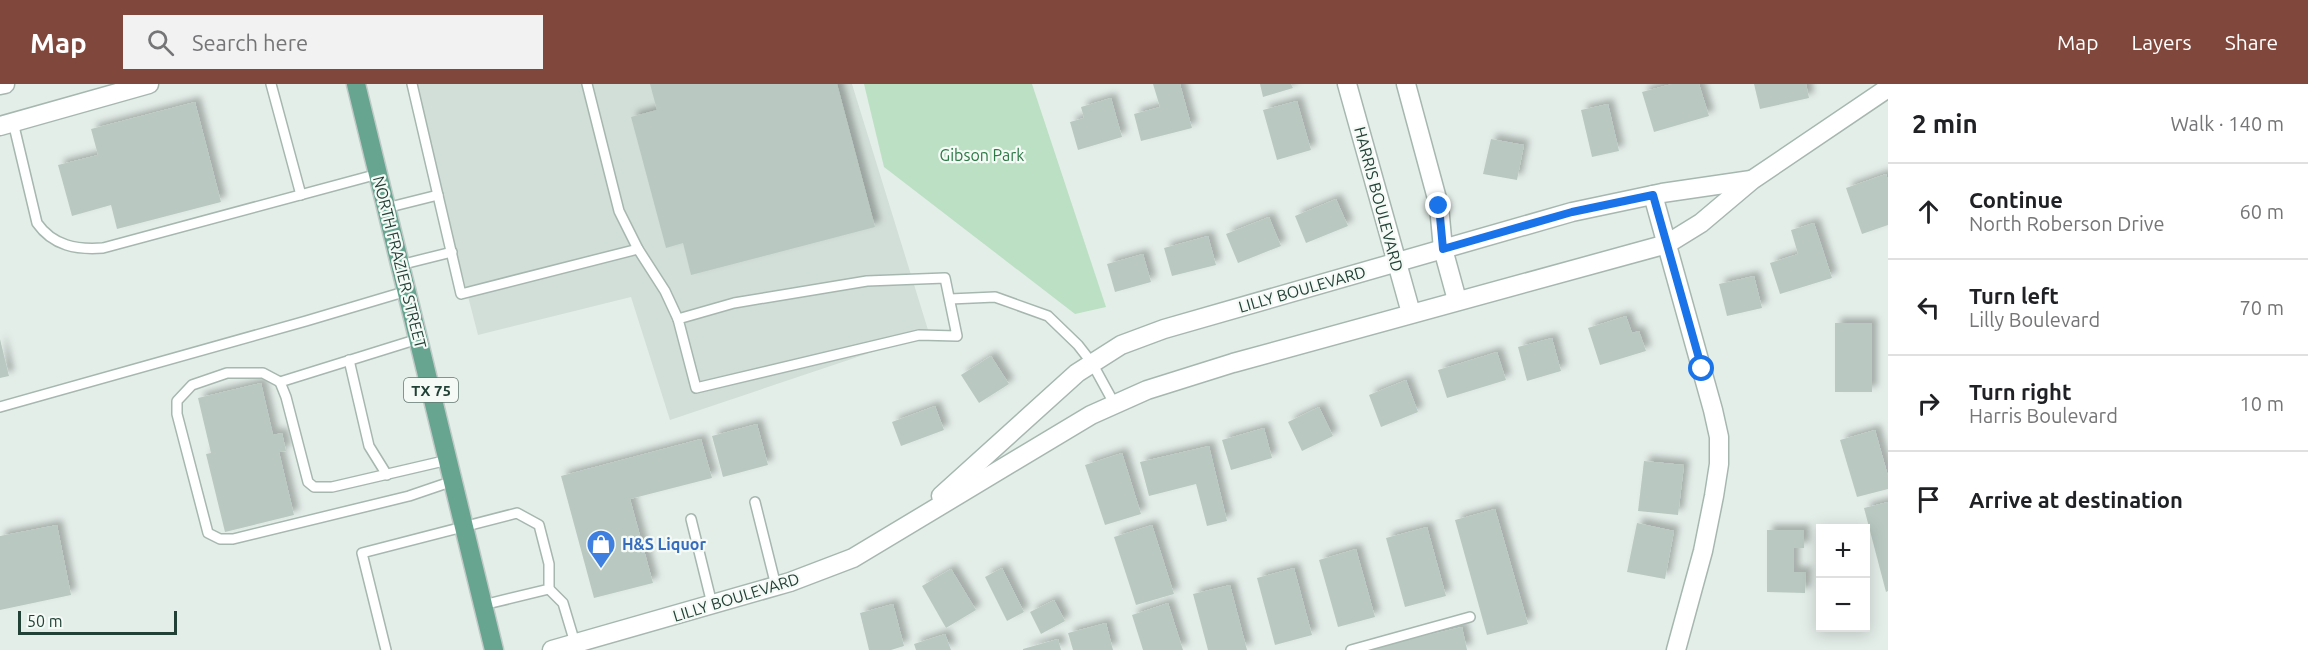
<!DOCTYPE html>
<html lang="en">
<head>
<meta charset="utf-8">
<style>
  :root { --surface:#fff; --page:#f2f2f2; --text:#202124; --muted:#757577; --line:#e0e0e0; --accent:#80473c }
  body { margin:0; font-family:Ubuntu,sans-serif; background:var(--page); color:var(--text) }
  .controls { position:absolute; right:18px; bottom:18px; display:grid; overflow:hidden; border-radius:0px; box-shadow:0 3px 15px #0003 }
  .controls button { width:54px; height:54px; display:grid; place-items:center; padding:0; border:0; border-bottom:2px solid var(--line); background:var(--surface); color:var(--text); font:30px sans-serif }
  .scale { position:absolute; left:18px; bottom:15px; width:159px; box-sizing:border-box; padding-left:6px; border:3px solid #224136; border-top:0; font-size:16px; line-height:21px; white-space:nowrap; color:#224136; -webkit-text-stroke:4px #f5faf7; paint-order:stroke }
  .stop { position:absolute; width:18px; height:18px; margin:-14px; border:4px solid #1a73e8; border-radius:50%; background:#fff }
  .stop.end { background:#1a73e8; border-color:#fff; box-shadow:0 2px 6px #0008 }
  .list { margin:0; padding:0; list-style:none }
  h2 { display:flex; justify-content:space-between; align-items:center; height:78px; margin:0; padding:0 24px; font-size:26px }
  h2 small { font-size:20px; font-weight:400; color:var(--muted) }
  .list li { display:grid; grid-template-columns:39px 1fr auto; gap:18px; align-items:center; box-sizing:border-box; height:96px; padding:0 24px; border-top:2px solid var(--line) }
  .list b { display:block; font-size:22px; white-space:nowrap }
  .list p { margin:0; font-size:20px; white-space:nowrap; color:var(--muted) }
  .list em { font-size:20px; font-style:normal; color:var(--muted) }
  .icon { flex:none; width:33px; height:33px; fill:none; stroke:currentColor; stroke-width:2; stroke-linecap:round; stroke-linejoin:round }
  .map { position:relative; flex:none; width:1888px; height:566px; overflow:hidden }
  header { display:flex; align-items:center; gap:36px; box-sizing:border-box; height:84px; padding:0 30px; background:var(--accent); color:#fff }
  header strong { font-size:28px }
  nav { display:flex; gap:33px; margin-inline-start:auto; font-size:21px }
  .search { width:420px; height:54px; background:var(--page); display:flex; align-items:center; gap:15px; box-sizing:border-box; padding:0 21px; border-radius:0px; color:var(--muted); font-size:22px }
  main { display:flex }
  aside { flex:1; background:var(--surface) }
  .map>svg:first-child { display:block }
  .built { fill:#d2ded8 }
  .green { fill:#bce0c3 }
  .building { fill:#b9c9c2; filter:url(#shadow) }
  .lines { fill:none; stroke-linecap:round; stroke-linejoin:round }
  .service-casing { stroke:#a6b7b0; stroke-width:12 }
  .minor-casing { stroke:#a6b7b0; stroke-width:21 }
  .tertiary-casing { stroke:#a6b7b0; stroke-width:21 }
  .primary-casing { stroke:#c1cac7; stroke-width:21 }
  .service { stroke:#fff; stroke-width:9 }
  .minor { stroke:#fff; stroke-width:18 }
  .tertiary { stroke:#fff; stroke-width:18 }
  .primary { stroke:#67a591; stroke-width:18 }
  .route { stroke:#1a73e8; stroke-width:8 }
  .labels { text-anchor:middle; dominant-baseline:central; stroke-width:4.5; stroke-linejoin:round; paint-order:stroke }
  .shield { fill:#f5faf7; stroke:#617870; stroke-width:1.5 }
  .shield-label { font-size:15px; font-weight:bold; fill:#224136 }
  .park-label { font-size:16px; fill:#2b7944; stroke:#f5faf7 }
  .street-label { font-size:16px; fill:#224136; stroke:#f5faf7 }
  .shop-label { font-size:16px; font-weight:bold; fill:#366cbe; stroke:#f5faf7; text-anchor:start }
</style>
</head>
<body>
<header>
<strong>Map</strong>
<div class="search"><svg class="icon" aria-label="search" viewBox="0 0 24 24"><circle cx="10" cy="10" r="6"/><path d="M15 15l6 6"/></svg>Search here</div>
<nav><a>Map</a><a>Layers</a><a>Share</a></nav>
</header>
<main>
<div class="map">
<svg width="1888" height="566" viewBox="0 0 1888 566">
  <defs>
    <filter id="shadow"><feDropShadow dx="5.5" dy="-5.5" stdDeviation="3" flood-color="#0004"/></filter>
  </defs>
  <rect width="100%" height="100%" fill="#e4eee9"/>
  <polygon class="built" points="413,0 852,0 929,249 670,336 631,213 478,251"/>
  <polygon class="green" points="864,0 1032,0 1106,223 1075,230 884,83"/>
  <g class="building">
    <polygon points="650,0 837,0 875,143 691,191 683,159 666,164 631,33 657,26"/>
    <polygon points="1153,0 1180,0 1192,44 1141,57 1134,30 1160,23"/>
    <polygon points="1260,0 1291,0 1293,4 1263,13"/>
    <polygon points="1672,0 1699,0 1709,32 1654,48 1642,8"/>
    <polygon points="1754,0 1806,0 1809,14 1760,25"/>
    <polygon points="1111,14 1122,53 1078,66 1070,38 1084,34 1081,23"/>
    <polygon points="1297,17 1311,66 1277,76 1263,26"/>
    <polygon points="195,18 221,118 117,145 111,121 72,132 58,81 98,71 91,45"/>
    <polygon points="1608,20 1619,67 1592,73 1581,26"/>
    <polygon points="1491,55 1524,61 1517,96 1483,90"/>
    <polygon points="1886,90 1888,96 1888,141 1862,150 1846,104"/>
    <polygon points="1336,115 1348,142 1306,159 1295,132"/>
    <polygon points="1269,133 1281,162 1238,179 1226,150"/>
    <polygon points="1814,139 1832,194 1780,210 1770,179 1798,170 1791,146"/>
    <polygon points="1208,152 1216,181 1172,192 1164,164"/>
    <polygon points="1143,170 1151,198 1115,208 1107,180"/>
    <polygon points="1754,192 1762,224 1727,232 1719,200"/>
    <polygon points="1626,232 1632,249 1639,247 1646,267 1600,281 1588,244"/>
    <rect x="1835" y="239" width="37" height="69"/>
    <polygon points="1552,254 1561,287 1527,297 1518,263"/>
    <polygon points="0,255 9,292 0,294"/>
    <polygon points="1497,268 1506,296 1447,314 1438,286"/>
    <polygon points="991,272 1009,300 979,319 961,291"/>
    <polygon points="1406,296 1418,328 1381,343 1369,311"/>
    <polygon points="261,299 273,351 282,349 286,367 279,368 294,431 225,448 206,370 211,369 198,314"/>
    <polygon points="935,322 944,346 901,362 892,338"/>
    <polygon points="1319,323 1333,352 1302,367 1288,338"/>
    <polygon points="757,340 768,381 723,393 712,352"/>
    <polygon points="1264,344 1272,374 1231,386 1222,356"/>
    <polygon points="1875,346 1888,392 1888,405 1857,413 1840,356"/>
    <polygon points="701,355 712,394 630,415 653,499 594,514 561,392"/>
    <polygon points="1209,362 1227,437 1207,442 1196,400 1149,412 1140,378"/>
    <polygon points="1122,369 1141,430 1105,441 1085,381"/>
    <polygon points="1644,377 1684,381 1678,431 1638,427"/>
    <polygon points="1888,418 1888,507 1886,508 1864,424"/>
    <polygon points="1495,425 1528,540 1487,551 1455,436"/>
    <polygon points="1637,439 1674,447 1665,495 1627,488"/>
    <polygon points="57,441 71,511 0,526 0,452"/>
    <polygon points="1152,441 1174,510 1136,521 1114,453"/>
    <polygon points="1427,443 1446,512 1405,523 1386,454"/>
    <polygon points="1767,446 1804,446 1804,464 1794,464 1794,488 1806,488 1805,509 1767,508"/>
    <polygon points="1356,465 1375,533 1338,543 1319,476"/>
    <polygon points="1002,484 1024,528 1007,537 985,493"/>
    <polygon points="1294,484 1312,551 1275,561 1257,494"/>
    <polygon points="951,485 976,526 946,544 922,502"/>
    <polygon points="1230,501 1247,566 1208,566 1193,510"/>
    <polygon points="1054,516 1065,537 1041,550 1030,528"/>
    <polygon points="1168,519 1183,566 1143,566 1132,531"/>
    <polygon points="893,520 904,562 891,566 869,566 860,529"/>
    <polygon points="1106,539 1113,566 1073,566 1068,549"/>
    <polygon points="1462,543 1467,566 1367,566 1367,565"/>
    <polygon points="945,550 951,566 916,566 914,560"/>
    <polygon points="1058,555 1061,566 1023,566 1023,565"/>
  </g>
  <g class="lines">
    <g class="service-casing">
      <g id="service">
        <polyline points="271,0 301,111"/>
        <polyline points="412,0 461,210 638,165"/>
        <polyline points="587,0 619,127 638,165 665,207 678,235"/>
        <path d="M 13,38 L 37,139 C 53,162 77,166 103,164 L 378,90"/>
        <polyline points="386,124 438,111"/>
        <polyline points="400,181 452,168"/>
        <polygon points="945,194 957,252 919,251 696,304 678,235 734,219 867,197"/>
        <polyline points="950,215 995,213 1048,232 1078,261 1092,279 1115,321"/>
        <polyline points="418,255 280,298 286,313 308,398 314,403 332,403 448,376"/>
        <polyline points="349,276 369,362 387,391"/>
        <polyline points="280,298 263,289 227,289 192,301 177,317 177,330 208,449 220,455 233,455 409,412 453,397"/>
        <polyline points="0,323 306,237 407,207"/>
        <polyline points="755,418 776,502"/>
        <polyline points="691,435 712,520"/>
        <polyline points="549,505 563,519 575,559"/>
        <polyline points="386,566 362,469 517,429 539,441 549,480 549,505 483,521"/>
        <polyline points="1351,566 1470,533"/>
      </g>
    </g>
    <g class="minor-casing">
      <g id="minor">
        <polyline points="1347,0 1411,229"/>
        <polyline points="1406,0 1439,122 1443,165 1457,216"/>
        <polyline points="1653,111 1713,326 1719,353 1719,380 1714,412 1703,467 1676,566"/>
        <polyline points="941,412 1077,289 1121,261 1164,245 1572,128 1662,109 1751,96"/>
        <polyline points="552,566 790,498 853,474 1091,331 1147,306 1233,279 1667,160 1701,139 1752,96 1888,4"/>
      </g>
    </g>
    <g class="tertiary-casing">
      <g id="tertiary">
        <polyline points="0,1 5,0"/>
        <polyline points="0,42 149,0"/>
      </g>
    </g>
    <g class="primary-casing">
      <polyline id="primary" points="356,0 494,566"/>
    </g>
    <use href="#service" class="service"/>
    <use href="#minor" class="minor"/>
    <use href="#tertiary" class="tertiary"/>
    <use href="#primary" class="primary"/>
  </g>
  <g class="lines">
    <polyline class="route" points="1439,122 1443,165 1572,128 1653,111 1702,285"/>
  </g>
  <defs>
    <g id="shop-pin" transform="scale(1.5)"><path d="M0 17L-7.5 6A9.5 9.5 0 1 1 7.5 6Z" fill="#3f7fe0" stroke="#f5faf7"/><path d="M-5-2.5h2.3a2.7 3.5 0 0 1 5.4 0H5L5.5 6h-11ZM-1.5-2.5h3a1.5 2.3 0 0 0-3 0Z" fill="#fff"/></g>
  </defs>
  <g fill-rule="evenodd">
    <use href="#shop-pin" x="601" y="460"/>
  </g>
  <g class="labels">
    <rect class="shield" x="404" y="294" width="54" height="24" rx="4.5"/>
    <g class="shield-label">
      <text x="431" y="306">TX 75</text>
    </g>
    <g class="park-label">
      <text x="982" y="71">Gibson Park</text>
    </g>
    <g class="street-label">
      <text transform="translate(1379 115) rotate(75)">HARRIS BOULEVARD</text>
      <text transform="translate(400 178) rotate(76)">NORTH FRAZIER STREET</text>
      <text transform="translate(1302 205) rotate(-16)">LILLY BOULEVARD</text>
      <text transform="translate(736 513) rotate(-17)">LILLY BOULEVARD</text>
    </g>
    <g class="shop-label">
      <text x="622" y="460">H&amp;S Liquor</text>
    </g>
  </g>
</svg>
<div class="controls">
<button>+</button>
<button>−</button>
</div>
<div class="scale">50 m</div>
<div class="stop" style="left:1702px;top:285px"></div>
<div class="stop end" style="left:1439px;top:122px"></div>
</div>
<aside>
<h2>2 min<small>Walk · 140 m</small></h2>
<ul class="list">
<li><svg class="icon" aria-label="ahead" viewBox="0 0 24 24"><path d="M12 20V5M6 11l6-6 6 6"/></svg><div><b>Continue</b><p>North Roberson Drive</p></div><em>60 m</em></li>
<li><svg class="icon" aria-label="left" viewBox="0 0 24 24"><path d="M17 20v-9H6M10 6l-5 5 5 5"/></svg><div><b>Turn left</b><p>Lilly Boulevard</p></div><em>70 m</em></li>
<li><svg class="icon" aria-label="right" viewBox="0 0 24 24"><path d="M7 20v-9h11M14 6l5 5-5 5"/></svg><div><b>Turn right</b><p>Harris Boulevard</p></div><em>10 m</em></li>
<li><svg class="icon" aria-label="arrive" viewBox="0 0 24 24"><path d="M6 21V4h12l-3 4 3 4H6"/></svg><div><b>Arrive at destination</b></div></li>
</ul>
</aside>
</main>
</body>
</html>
